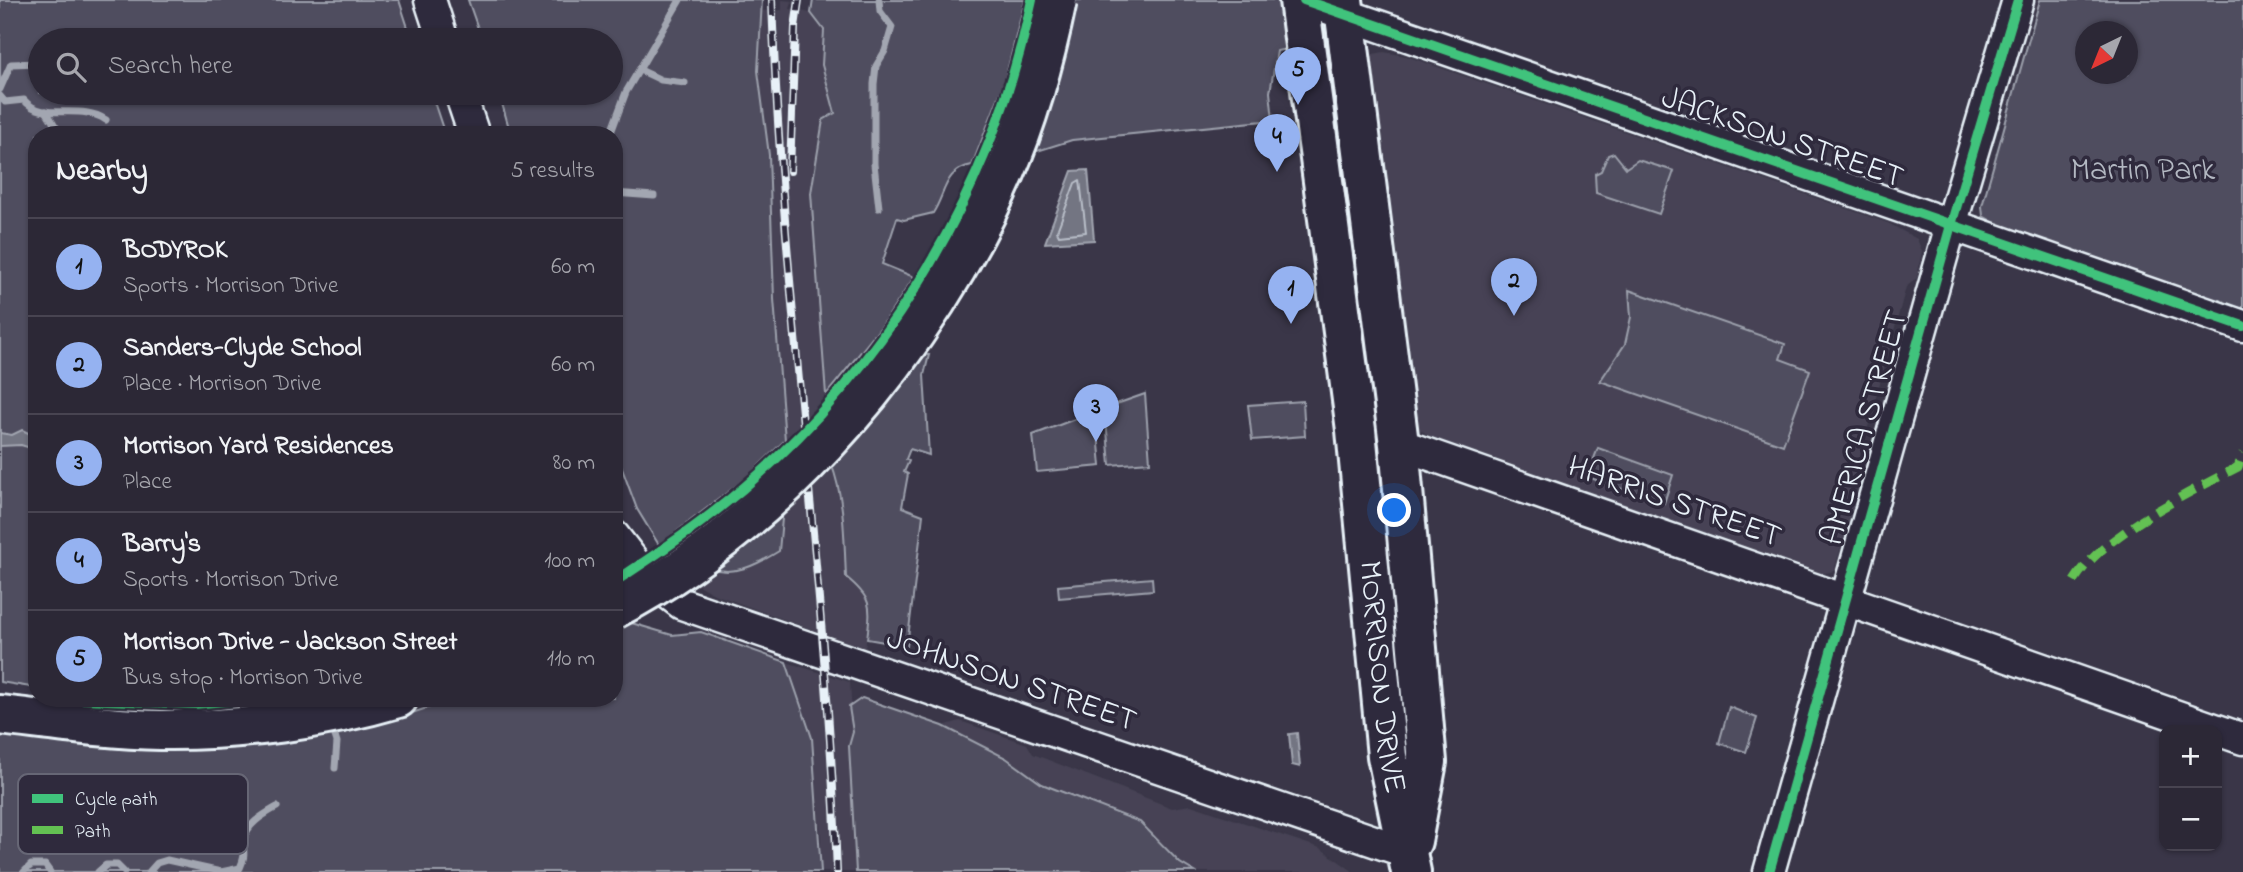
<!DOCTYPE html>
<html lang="en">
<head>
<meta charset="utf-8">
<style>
  :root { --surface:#2c2836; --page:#383442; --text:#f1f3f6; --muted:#a6a6ad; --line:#484451; --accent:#95b2f1 }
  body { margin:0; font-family:"Indie Flower",sans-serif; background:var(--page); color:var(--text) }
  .controls { position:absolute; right:21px; bottom:21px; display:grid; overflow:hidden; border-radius:14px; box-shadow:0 2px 5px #0004 }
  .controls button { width:63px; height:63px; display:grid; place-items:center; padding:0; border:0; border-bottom:2px solid var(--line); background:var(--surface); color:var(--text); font:35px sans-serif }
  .compass { position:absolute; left:2075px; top:21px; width:63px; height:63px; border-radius:50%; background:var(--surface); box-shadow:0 2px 5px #0004; rotate:223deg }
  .you { position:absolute; left:1395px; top:511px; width:24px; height:24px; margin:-18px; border:5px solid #fff; border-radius:50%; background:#1a73e8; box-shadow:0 0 0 10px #1a73e833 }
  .badge { display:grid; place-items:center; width:46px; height:46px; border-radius:50%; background:var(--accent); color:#111; font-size:23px; font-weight:700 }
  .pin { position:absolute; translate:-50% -58px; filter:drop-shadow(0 2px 4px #0008) }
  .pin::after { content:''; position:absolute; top:37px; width:24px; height:21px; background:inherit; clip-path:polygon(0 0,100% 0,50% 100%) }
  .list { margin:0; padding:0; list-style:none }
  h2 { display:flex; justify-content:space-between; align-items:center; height:91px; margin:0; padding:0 28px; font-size:30px }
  h2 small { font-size:23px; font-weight:400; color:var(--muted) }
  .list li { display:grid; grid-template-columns:46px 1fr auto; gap:21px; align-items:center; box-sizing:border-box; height:98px; padding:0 28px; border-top:2px solid var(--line) }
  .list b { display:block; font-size:26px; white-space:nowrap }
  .list p { margin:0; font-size:23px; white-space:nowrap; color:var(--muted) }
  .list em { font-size:23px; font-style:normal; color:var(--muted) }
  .icon { flex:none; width:38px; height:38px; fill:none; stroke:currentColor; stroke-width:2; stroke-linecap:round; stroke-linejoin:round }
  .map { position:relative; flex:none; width:2243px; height:872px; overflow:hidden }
  .search { position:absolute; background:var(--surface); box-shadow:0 2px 5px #0004; left:28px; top:28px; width:595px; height:77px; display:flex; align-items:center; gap:18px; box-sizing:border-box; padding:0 24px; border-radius:38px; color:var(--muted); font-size:26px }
  .panel { position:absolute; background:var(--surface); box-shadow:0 2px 5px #0004; left:28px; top:126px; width:595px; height:581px; border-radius:28px }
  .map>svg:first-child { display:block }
  .built { fill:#464354 }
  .green { fill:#504e5f; stroke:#9ca0ac; stroke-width:2; fill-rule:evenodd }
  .water { fill:#737482; stroke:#a2a6b1; stroke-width:2 }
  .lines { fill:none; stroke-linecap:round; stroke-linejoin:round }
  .shore { stroke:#b9bfc9; stroke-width:2 }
  .stream { stroke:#a2a6b1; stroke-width:7 }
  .minor-casing { stroke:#e8f1f8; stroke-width:35 }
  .major-casing { stroke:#e8f1f8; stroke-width:44 }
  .highway-casing { stroke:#e8f1f8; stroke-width:44 }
  .minor { stroke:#2f2a3d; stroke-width:30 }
  .major { stroke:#2f2a3d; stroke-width:38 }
  .highway { stroke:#2f2a3d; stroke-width:38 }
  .rail-casing { stroke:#e8f1f8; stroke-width:8 }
  .rail { stroke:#2f2a3d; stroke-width:5; stroke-dasharray:16; stroke-linecap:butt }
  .highway-bridge-casing { stroke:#e8f1f8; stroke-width:44; stroke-linecap:butt }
  .highway-bridge { stroke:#2f2a3d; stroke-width:38 }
  .quiet { stroke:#63c152; stroke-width:9; stroke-dasharray:18 9; stroke-linecap:butt }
  .cycleway-casing { stroke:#2f2a3d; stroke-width:15 }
  .cycleway { stroke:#40c37c; stroke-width:10 }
  .labels { text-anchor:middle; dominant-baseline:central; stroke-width:7; stroke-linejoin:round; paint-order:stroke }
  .street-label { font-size:32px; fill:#e8f1f8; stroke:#2f2a3d }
  .park-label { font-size:32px; fill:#b3b8c2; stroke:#2f2a3d }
  .key { fill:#2f2a3d; stroke:#666675; stroke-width:2 }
  .key-label { font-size:19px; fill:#e8f1f8 }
</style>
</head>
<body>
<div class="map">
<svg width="2243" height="872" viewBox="0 0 2243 872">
  <rect width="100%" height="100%" fill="#3a3648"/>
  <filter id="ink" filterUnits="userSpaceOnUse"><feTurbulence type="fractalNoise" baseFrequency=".0143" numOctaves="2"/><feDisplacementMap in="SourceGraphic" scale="14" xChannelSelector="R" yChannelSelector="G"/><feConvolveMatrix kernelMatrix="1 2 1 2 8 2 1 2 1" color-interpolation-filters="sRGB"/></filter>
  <g filter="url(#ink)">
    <g class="built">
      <polygon points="782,0 792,1 790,9 811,13 824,30 822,65 835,114 811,193 826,395 785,440 774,299 769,155 758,71 762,11 782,10"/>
      <polygon points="1384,52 1406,56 1888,223 1917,239 1922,251 1917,278 1906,287 1849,497 1853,506 1834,571 1821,574 1431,437 1419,429 1415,424 1368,55"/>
      <polygon points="831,463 839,484 843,512 846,576 860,588 871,605 865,649 714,594 691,581 710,568 751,566 779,551 783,508"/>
      <polygon points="786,662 850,682 853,732 849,746 856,872 821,872 821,836 801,706"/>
      <polygon points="960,721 1027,744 1033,754 1172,808 1191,805 1320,848 1354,872 1195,872 1180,863 1140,823 1042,784 1006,758 943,726"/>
    </g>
    <g class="green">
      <polygon points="0,0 399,0 412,40 40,40 40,93 431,93 445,135 37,135 37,688 0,682"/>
      <polygon points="468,0 762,0 758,71 769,155 774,299 785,440 746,478 659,545 637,509 614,447 614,135 511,135 499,93 611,93 611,40 482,40"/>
      <path d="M 813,0 L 1025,0 L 1004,83 L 972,165 C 944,170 946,193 933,213 L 904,220 L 897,218 L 882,264 L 914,277 L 881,327 L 826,395 L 811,193 L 823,120 L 835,113 L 822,65 L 824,30 L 811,13 Z"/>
      <polygon points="1076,0 1282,0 1290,48 1277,51 1270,92 1273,120 1072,140 1031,153"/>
      <path d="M 2040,0 L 2243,0 L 2243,311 L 2002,227 L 1983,216 L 1982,206 ZM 2086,32 L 2128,32 L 2128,74 L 2086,74 Z"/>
      <polygon points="1614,153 1626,168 1638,160 1674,171 1659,214 1596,193 1595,174 1601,171 1608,155"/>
      <polygon points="1629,290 1785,344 1780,359 1810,370 1783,445 1600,381 1625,344 1631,317"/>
      <path d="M 921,355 L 929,355 L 924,375 L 929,455 L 910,449 L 906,459 L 909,461 L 904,472 L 908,474 L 902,507 L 923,515 L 907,646 L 867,639 C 871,606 873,599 846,577 C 844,538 845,500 831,463 Z"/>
      <polygon points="1145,394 1150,462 1110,465 1105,408"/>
      <polygon points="1303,401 1305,436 1252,440 1248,405"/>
      <polygon points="1096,411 1101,466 1037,472 1033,435"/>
      <polygon points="1598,448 1673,475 1664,503 1587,477"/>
      <path d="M 783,508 L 779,551 C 758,564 735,577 710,568 Z"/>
      <polygon points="1152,578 1153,590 1059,598 1058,586"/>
      <polygon points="628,622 672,635 701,632 786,662 812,738 821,872 0,872 0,732 406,715 457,698 614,698 614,629"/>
      <polygon points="862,698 943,726 1006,758 1042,784 1140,822 1180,863 1195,872 856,872 849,746 853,732 849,707"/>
      <polygon points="1729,707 1757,718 1746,752 1719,743"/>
    </g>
    <g class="water">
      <polygon points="1088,170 1094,240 1045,243 1072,171"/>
      <polygon points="22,430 37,437 37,450 21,445 0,446 0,433 12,435"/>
      <polygon points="1297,733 1300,767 1292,765 1289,734"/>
    </g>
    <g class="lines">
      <polygon class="shore" points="1080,180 1086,232 1059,235 1057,231 1075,183"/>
      <g class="stream">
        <polyline points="879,0 880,11 892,27 885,51 876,66 874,84 874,164 879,208"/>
        <polyline points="640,70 661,80 685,83"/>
        <polyline points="0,89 11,64 40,63"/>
        <path d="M 0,96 L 5,102 L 24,100 C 43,123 80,102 106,120"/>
        <polyline points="46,111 56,127 56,135"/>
        <polyline points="610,135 626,92 680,0"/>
        <polyline points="614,193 654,196"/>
        <polyline points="331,724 337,742 335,768"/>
        <polyline points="24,872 31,865 45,865 50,872"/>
        <polyline points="98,872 106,865 117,865 124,872"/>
        <polyline points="149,872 157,863 167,860 221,872"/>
        <path d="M 221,872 L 240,868 C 247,852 242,853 244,840 C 246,824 265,814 277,807"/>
      </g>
      <g class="minor-casing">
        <g id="minor">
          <polyline points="430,0 443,40"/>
          <polyline points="1304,0 2243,326"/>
          <polyline points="460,93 474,135"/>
          <polyline points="1399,444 2243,739"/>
          <polyline points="614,536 645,576 682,604 1409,853"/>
          <polyline points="1769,872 1951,225 2018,0"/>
        </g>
      </g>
      <g class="major-casing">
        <g id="major">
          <path id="s1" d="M 1299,0 L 1356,430 L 1387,756 L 1411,872"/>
          <polyline points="1343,0 1399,444 1427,762 1412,841"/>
        </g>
      </g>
      <g class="highway-casing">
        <path id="highway" d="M 0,715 C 53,721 107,729 160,730 C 239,731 323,720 398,698"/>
      </g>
      <use href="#minor" class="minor"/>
      <use href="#major" class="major"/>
      <use href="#highway" class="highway"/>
      <g class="rail-casing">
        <g id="rail">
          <path d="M 772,0 C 782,291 826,581 837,872"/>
          <polyline points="790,171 795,27 799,0"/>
        </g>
      </g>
      <use href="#rail" class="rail"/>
      <g class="highway-bridge-casing">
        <path id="highway-bridge" d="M 614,609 C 783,521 930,346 1005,173 C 1029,118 1045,59 1057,0"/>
      </g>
      <use href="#highway-bridge" class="highway-bridge"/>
      <path class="quiet" d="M 2074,581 C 2102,535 2190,492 2238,467 L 2243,453"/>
      <g class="cycleway-casing">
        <g id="cycleway">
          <polyline points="1304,0 2243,326"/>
          <path d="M 614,582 C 648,560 682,537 714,512 C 875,387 991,199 1032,0"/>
          <polyline points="63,698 195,704 252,698"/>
          <polyline points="1769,872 1951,225 2018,0"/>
        </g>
      </g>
      <use href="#cycleway" class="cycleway"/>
    </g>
  </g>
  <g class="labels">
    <g class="street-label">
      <text transform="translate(1782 139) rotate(19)">JACKSON STREET</text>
      <text transform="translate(1866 428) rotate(-74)">AMERICA STREET</text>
      <text transform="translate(1674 503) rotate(19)">HARRIS STREET</text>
      <text stroke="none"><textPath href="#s1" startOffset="682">MORRISON DRIVE</textPath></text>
      <text transform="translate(1011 681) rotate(19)">JOHNSON STREET</text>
    </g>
    <g class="park-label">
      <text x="2143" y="171">Martin Park</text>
    </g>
  </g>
  <rect x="18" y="774" width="230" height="80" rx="10" class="key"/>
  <rect x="32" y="794" width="31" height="9" fill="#40c37c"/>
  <rect x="32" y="826" width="31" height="8" fill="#63c152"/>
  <g class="key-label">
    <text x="75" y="805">Cycle path</text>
    <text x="75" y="837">Path</text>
  </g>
</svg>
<div class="controls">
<button>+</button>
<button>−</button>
</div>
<svg class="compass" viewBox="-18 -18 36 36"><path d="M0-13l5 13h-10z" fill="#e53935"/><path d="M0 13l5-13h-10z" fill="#a6a6ad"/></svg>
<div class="you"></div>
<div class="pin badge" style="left:1291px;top:324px">1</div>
<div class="pin badge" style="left:1514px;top:316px">2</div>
<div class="pin badge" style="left:1096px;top:442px">3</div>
<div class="pin badge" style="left:1277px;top:172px">4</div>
<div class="pin badge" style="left:1298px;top:105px">5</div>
<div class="search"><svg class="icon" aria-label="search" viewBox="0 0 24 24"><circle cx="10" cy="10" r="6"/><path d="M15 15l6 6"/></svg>Search here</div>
<section class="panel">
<h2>Nearby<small>5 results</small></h2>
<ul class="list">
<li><span class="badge">1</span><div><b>BODYROK</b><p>Sports · Morrison Drive</p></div><em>60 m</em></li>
<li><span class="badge">2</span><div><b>Sanders-Clyde School</b><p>Place · Morrison Drive</p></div><em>60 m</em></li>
<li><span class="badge">3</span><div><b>Morrison Yard Residences</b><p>Place</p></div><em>80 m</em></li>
<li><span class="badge">4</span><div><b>Barry's</b><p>Sports · Morrison Drive</p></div><em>100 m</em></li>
<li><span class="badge">5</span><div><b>Morrison Drive - Jackson Street</b><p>Bus stop · Morrison Drive</p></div><em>110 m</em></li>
</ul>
</section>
</div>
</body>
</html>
